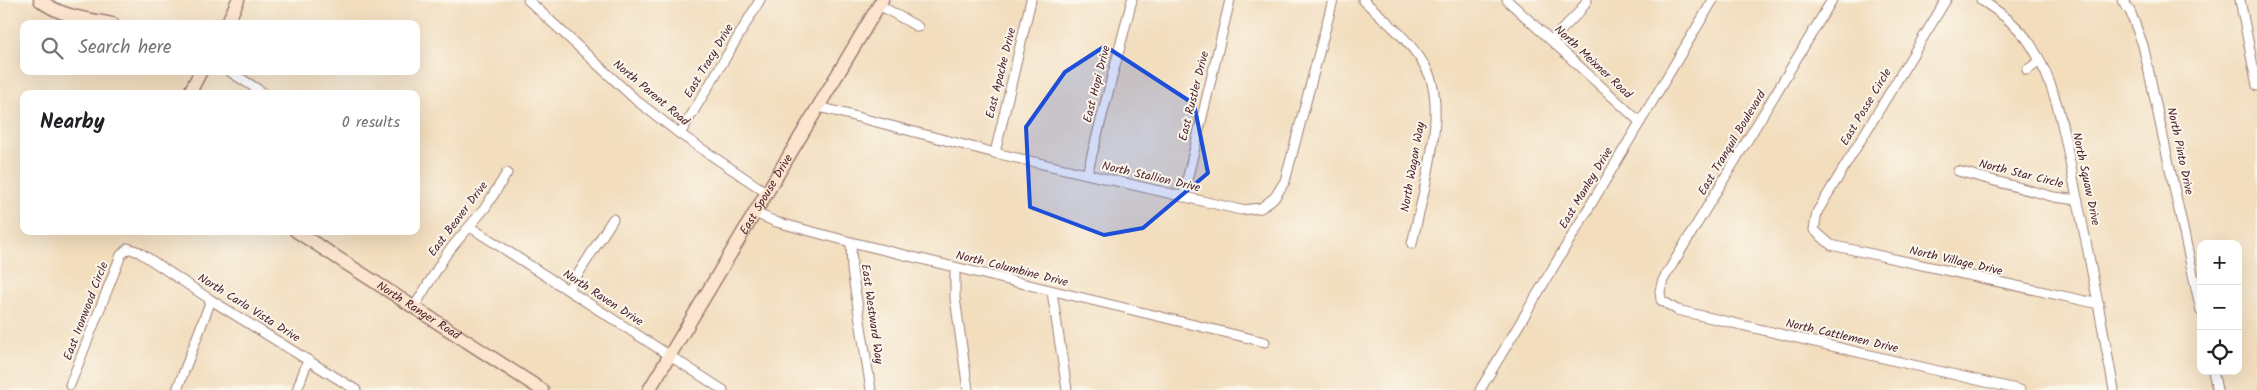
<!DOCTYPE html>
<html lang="en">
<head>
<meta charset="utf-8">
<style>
  :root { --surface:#fff; --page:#f2f2f2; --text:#202124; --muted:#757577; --line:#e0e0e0 }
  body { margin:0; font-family:Kalam,sans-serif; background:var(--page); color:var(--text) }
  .controls { position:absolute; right:15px; bottom:15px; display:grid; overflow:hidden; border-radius:10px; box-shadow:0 5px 20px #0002 }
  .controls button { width:45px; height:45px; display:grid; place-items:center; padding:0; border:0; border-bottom:1px solid var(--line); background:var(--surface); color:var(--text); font:25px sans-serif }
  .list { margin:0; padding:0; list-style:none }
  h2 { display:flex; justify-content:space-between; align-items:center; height:65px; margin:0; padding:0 20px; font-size:21px }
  h2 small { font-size:16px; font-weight:400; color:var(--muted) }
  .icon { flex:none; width:28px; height:28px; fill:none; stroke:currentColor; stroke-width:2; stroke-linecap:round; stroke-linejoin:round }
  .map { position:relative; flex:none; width:2257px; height:390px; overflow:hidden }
  .search { position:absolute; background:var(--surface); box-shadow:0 5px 20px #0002; left:20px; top:20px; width:400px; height:55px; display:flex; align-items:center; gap:12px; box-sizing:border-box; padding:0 18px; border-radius:10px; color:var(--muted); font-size:19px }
  .panel { position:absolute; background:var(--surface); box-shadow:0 5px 20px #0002; left:20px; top:90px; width:400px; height:145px; border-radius:10px }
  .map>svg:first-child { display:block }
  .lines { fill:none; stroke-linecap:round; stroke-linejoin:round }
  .street-casing { stroke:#9e7e74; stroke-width:11 }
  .secondary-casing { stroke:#9e7e74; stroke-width:15 }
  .street { stroke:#fff; stroke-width:9 }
  .secondary { stroke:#fce5cf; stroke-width:12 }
  .marked { fill:#1d4ed8; fill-opacity:0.2; stroke:#1d4ed8; stroke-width:4; stroke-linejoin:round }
  .labels { text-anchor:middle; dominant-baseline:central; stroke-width:4; stroke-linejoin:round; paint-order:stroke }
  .street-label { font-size:12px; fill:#4a1f2b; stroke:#fbf7ec }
</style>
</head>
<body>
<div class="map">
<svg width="2257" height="390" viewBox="0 0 2257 390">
  <rect width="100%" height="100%" fill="#fbf7ec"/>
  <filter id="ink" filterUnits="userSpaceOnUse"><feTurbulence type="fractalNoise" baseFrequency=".02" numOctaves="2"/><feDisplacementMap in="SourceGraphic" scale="10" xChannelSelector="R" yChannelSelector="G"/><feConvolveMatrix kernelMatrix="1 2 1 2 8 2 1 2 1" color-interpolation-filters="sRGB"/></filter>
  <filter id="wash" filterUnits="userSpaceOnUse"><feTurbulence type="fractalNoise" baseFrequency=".0096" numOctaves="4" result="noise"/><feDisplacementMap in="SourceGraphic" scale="20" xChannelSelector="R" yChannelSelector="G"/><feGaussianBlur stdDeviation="1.12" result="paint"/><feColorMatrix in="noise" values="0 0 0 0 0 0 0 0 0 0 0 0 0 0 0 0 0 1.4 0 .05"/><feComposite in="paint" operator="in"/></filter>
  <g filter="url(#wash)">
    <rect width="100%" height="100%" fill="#f2ddbd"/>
  </g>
  <g filter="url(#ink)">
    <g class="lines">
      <g class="street-casing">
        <g id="street">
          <polyline points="528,0 637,101 680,134 767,193"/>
          <path d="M 1363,0 C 1386,21 1416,45 1429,74 C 1447,114 1421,201 1412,244"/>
          <polyline points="1507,0 1640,122"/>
          <polyline points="1832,0 1663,280 1660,291 1661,300 1677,310 2020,390"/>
          <polyline points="1946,0 1817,212 1814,230 1831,245 2099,304"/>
          <path d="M 1981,0 C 2000,12 2019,26 2031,45 C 2059,88 2066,144 2076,193 C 2090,258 2102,324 2114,390"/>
          <polyline points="2122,0 2130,11 2143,45 2201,311"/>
          <polyline points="2240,0 2257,86"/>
          <polyline points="879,5 918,27"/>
          <polyline points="1552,40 1580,11 1587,0"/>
          <polyline points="2027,70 2040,61"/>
          <polyline points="229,71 265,94"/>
          <polyline points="819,107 995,153 1241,210 1261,208 1275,197 1285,181 1333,0"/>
          <polyline points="680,134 760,0"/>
          <polyline points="995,153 1031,0"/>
          <polyline points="1958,171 2054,197 2078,200"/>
          <polyline points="1087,174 1132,0"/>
          <polyline points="1183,197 1230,0"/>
          <polyline points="755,213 776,222 851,242 1265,342"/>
          <polyline points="470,227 723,390"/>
          <polyline points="851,242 852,270 871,390"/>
          <polyline points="955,268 955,298 968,390"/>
          <polyline points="568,290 613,219"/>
          <polyline points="1052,292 1067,390"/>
          <polyline points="414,307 447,253 485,208 507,173"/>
          <polyline points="2213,371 2217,390"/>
          <polyline points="70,385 121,255 128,248 139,252 211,300 356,390"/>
          <polyline points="177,390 211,300"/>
          <polyline points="297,390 308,360"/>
          <polyline points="1480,390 1713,0"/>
        </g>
      </g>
      <g class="secondary-casing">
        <g id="secondary">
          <path d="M 40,0 C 60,17 89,19 113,24"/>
          <polyline points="227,24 238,0"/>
          <polyline points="189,94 201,71"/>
          <path id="s1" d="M 296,231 L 542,390"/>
          <path id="s2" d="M 649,390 L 882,0"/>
        </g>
      </g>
      <use href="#street" class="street"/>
      <use href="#secondary" class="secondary"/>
    </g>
  </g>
  <path class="marked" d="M 1105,46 L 1194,104 L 1208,173 L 1143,228 L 1104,235 L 1030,207 L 1026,127 L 1065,72 Z"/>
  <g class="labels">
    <g class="street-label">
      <text transform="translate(709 61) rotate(-59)">East Tracy Drive</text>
      <text transform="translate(1593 62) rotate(43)">North Meixner Road</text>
      <text transform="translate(1001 73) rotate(-76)">East Apache Drive</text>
      <text transform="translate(1097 84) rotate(-76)">East Hopi Drive</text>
      <text transform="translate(651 93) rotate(40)">North Parent Road</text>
      <text transform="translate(1194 96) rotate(-76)">East Rustler Drive</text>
      <text transform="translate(1866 107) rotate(-59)">East Posse Circle</text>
      <text transform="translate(1732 143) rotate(-59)">East Tranquil Boulevard</text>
      <text transform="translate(2180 151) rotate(78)">North Pinto Drive</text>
      <text transform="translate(1413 167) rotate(-80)">North Wagon Way</text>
      <text transform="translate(2021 174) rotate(14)">North Star Circle</text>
      <text transform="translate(1151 177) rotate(13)">North Stallion Drive</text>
      <text transform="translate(2086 179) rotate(78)">North Squaw Drive</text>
      <text transform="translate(1586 188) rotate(-59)">East Manley Drive</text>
      <text stroke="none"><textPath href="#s2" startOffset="228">East Spouse Drive</textPath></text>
      <text transform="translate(458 219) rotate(-53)">East Beaver Drive</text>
      <text transform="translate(1956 261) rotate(13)">North Village Drive</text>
      <text transform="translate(1012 269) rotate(14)">North Columbine Drive</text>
      <text transform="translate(603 298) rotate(33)">North Raven Drive</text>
      <text transform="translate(249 308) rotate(32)">North Carla Vista Drive</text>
      <text stroke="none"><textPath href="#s1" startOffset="146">North Ranger Road</textPath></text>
      <text transform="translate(86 311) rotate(-69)">East Ironwood Circle</text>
      <text transform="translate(872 314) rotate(82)">East Westward Way</text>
      <text transform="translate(1842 336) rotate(13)">North Cattlemen Drive</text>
    </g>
  </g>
</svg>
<div class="controls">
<button>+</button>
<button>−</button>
<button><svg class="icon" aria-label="locate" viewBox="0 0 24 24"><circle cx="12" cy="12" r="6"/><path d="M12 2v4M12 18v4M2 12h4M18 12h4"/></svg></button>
</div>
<div class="search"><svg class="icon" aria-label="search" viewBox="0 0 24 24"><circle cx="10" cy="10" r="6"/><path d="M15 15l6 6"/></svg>Search here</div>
<section class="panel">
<h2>Nearby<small>0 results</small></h2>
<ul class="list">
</ul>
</section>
</div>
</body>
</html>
